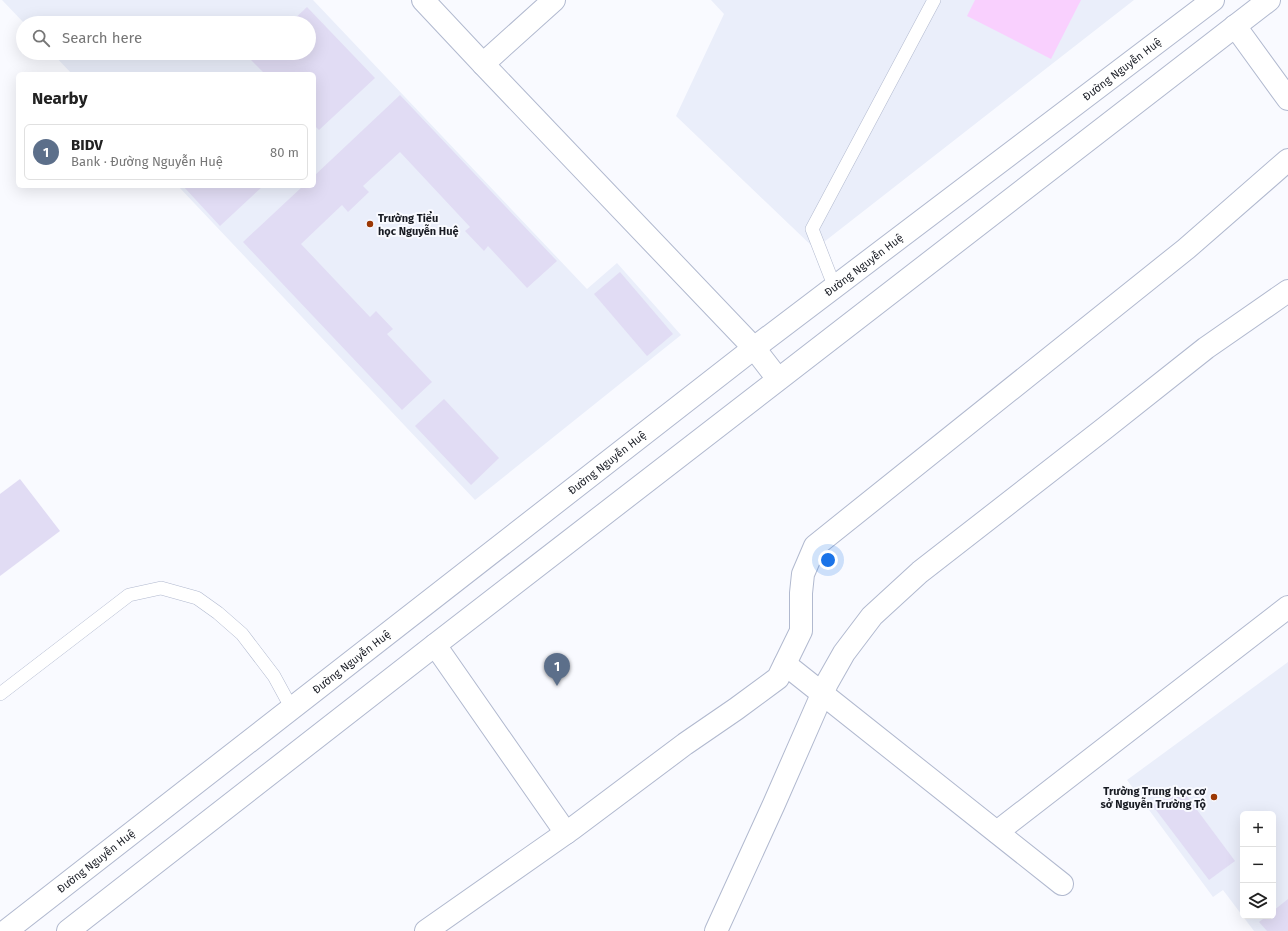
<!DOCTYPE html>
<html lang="en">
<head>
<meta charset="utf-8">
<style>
  :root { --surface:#fff; --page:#f2f2f2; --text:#222; --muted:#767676; --line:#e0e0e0; --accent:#9b3704 }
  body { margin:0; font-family:"Fira Sans",sans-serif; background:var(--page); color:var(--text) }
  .controls { position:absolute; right:12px; bottom:12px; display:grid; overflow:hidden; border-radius:6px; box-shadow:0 4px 16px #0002 }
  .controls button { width:36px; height:36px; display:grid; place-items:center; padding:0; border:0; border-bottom:1px solid var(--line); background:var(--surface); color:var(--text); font:20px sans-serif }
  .you { position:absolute; left:828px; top:560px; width:14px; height:14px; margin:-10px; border:3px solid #fff; border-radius:50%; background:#1a73e8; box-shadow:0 0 0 6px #1a73e833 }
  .badge { display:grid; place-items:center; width:26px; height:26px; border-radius:50%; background:var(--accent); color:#fff; font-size:13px; font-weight:700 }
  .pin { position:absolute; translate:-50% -33px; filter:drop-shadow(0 1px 2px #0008) }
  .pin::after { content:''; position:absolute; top:21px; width:14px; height:12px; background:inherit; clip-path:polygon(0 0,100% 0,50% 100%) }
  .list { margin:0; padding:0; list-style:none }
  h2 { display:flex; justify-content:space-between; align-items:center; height:52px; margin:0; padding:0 16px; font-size:17px }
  h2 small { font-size:13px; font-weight:400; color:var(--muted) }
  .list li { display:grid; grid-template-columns:26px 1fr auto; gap:12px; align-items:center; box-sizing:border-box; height:56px; margin:0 8px 8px; padding:0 8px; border:1px solid var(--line); border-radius:6px }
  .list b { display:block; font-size:15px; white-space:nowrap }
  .list p { margin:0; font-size:13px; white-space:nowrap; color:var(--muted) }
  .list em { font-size:13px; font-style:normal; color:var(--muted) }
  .icon { flex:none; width:22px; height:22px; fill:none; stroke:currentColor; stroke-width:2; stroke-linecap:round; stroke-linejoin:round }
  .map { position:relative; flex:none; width:1288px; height:931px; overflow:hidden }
  .search { position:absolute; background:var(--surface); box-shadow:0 4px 16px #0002; left:16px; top:16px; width:300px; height:44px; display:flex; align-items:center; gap:10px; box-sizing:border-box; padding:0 14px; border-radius:22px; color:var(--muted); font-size:15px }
  .panel { position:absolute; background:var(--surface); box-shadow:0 4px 16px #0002; left:16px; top:72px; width:300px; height:116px; border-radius:6px }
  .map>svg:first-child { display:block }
  .built { fill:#eaeefa; fill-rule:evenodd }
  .green { fill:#f9d0fe }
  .building { fill:#e1dcf4 }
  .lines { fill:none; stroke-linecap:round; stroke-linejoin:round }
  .service-casing { stroke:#b1b9cf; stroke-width:14 }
  .minor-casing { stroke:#b1b9cf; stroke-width:24 }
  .primary-casing { stroke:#b1b9cf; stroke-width:24 }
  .service { stroke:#fff; stroke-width:13 }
  .minor { stroke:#fff; stroke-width:22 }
  .primary { stroke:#fff; stroke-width:22 }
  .poi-dot { fill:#9b3704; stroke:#f9faff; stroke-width:1.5 }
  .labels { text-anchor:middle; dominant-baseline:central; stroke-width:4; stroke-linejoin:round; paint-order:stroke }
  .street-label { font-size:11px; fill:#181b23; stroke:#f9faff }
  .poi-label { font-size:11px; font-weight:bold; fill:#181b23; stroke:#f9faff; text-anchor:start }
</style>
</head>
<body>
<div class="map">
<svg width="1288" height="931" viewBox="0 0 1288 931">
  <rect width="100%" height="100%" fill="#f9faff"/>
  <g class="built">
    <polygon points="2,0 313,0 587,289 617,263 681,335 475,500 178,186 314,186 314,74 72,74 52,53 309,53 309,23 24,23"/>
    <polygon points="711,0 1134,0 815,249 676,116 724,14"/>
    <path d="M 1288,662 L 1288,931 L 1254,931 L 1223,890 L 1213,897 L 1127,780 ZM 1243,814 L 1273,814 L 1273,916 L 1243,916 Z"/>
  </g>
  <polygon class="green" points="975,0 1081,0 1051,59 967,16"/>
  <g class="building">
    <polygon points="307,7 375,78 319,130 314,125 314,74 265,74 251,60 258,53 309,53 309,23 290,23"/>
    <polygon points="400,95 557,261 527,288 488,246 484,251 465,231 470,227 400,152 363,186 369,192 348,212 342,205 301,244 370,317 376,311 393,329 387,334 432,382 402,410 243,242 303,186 314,186 314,176"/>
    <polygon points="183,186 263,186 220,226"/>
    <polygon points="620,272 673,334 647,356 594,294"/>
    <polygon points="444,399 499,458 471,485 415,426"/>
    <polygon points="20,479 60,531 0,576 0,494"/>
    <polygon points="1180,787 1235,861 1209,880 1153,806"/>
    <polygon points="1288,899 1288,931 1267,931 1259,922 1267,916 1273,916 1273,911"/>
  </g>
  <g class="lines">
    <g class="service-casing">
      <g id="service">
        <polyline points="835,288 812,229 934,0"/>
        <polyline points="0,694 129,595 161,588 197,598 218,613 242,634 274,676 292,709"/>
      </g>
    </g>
    <g class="minor-casing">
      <g id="minor">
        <polyline points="423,0 483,64 754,348"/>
        <polyline points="1235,26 1288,99"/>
        <polyline points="483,64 554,0"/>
        <polyline points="435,645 566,833"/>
        <polyline points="785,664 1062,884"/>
        <polyline points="997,832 1288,607"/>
        <polyline points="426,931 573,828 685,744 736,709 778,678 801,631 801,593 803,574 815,546 1186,249 1288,160"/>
        <polyline points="716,931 774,804 827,683 844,653 872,616 920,572 1105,428 1206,348 1288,291"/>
      </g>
    </g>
    <g class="primary-casing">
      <g id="primary">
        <polyline points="754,348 778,379"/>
        <path id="s1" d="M 6,931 L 754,348 L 1213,0"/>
        <polyline points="68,931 435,645 1269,0"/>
      </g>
    </g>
    <use href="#service" class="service"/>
    <use href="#minor" class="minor"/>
    <use href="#primary" class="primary"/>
  </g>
  <g class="poi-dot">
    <circle cx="370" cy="224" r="4"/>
    <circle cx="1214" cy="797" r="4"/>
  </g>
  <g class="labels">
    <g class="street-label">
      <text stroke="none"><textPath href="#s1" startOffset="1410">Đường Nguyễn Huệ</textPath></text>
      <text stroke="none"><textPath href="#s1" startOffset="1086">Đường Nguyễn Huệ</textPath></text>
      <text stroke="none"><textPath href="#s1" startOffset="762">Đường Nguyễn Huệ</textPath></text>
      <text stroke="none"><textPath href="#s1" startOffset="438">Đường Nguyễn Huệ</textPath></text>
      <text stroke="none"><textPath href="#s1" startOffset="114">Đường Nguyễn Huệ</textPath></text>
    </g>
    <g class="poi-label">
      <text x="378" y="218">Trường Tiểu<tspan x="378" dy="13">học Nguyễn Huệ</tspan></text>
      <text x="1206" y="791" text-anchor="end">Trường Trung học cơ<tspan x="1206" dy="13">sở Nguyễn Trường Tộ</tspan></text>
    </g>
  </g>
</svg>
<div class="controls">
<button>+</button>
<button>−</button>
<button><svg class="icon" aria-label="layers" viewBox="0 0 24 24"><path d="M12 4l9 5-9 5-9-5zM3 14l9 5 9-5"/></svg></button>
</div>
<div class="you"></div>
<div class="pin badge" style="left:557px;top:686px;background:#5c6f8a">1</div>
<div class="search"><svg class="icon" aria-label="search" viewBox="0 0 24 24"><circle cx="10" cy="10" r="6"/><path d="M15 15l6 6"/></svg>Search here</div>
<section class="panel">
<h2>Nearby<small></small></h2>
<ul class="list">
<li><span class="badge" style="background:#5c6f8a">1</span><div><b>BIDV</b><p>Bank · Đường Nguyễn Huệ</p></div><em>80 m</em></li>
</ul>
</section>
</div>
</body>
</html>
